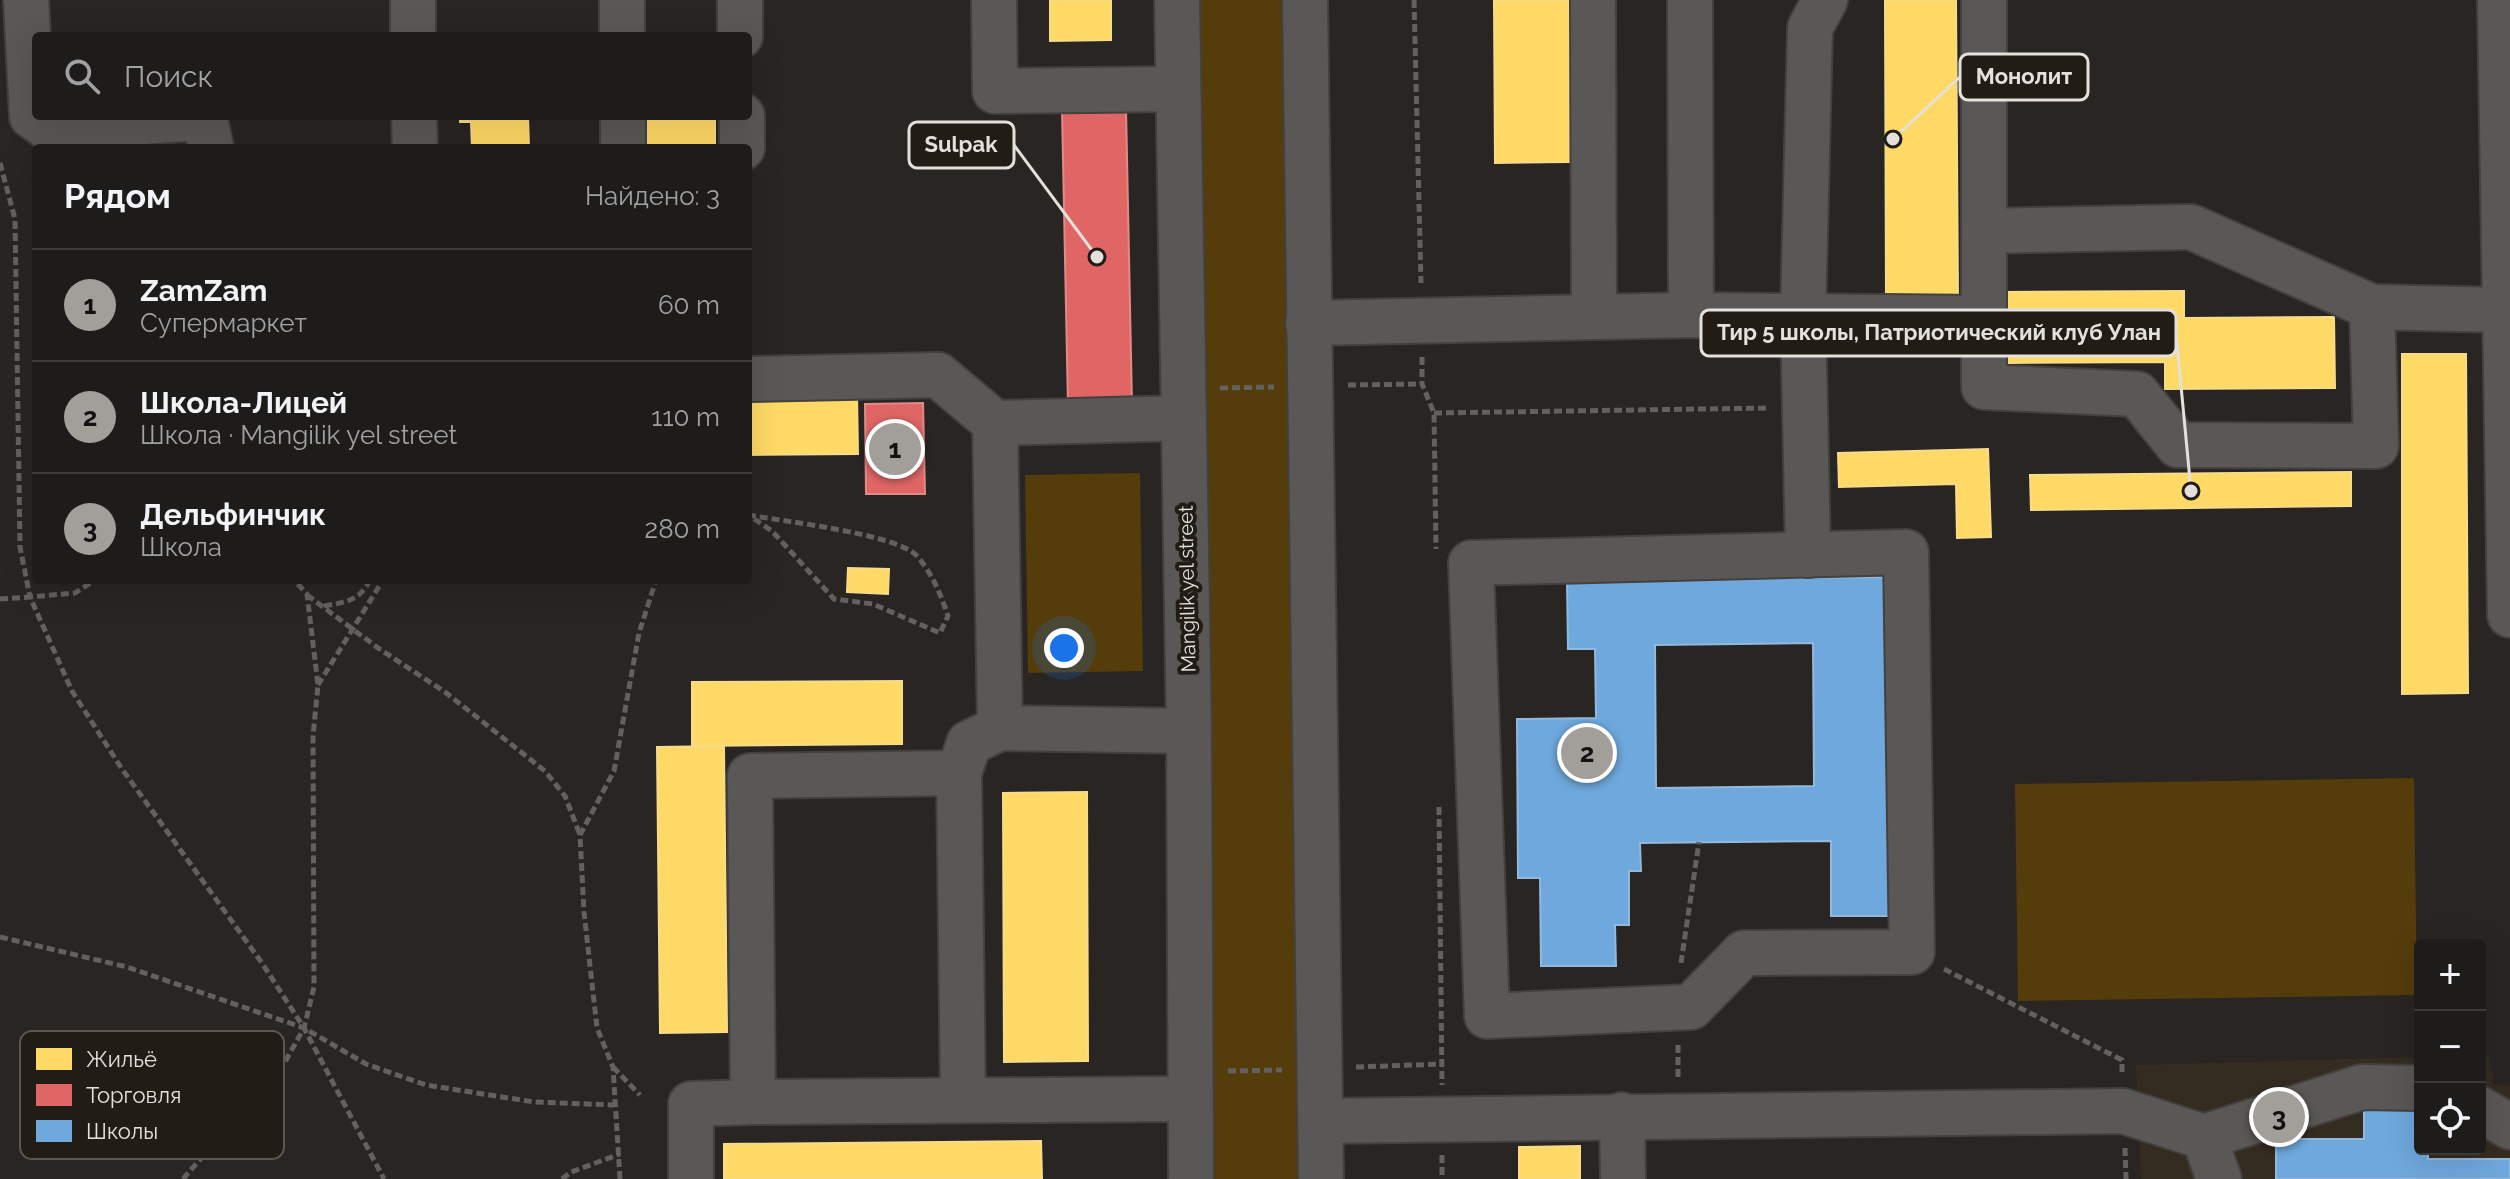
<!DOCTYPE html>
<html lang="ru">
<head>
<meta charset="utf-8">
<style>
  :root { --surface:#1e1c1a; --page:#2b2927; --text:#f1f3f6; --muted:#a1a1a2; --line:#3c3a39; --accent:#a29f9b }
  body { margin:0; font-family:Raleway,sans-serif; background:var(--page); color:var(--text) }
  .controls { position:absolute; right:24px; bottom:24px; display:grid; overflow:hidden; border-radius:8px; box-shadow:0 8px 32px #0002 }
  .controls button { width:72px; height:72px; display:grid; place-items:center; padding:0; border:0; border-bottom:2px solid var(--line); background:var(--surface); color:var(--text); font:40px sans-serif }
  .you { position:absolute; left:1064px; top:648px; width:28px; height:28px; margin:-20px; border:6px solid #fff; border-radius:50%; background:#1a73e8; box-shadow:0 0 0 12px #1a73e833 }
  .badge { display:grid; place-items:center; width:52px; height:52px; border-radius:50%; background:var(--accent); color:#111; font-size:26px; font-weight:700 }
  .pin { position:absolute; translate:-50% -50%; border:4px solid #fff; box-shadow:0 2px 8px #0006 }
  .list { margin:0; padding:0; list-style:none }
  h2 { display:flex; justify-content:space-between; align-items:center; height:104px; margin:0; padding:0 32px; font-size:34px }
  h2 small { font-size:26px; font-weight:400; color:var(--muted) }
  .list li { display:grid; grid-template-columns:52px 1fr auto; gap:24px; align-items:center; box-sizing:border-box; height:112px; padding:0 32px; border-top:2px solid var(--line) }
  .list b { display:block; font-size:30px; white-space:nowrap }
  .list p { margin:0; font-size:26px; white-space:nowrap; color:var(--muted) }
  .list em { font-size:26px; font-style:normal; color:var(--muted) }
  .icon { flex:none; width:44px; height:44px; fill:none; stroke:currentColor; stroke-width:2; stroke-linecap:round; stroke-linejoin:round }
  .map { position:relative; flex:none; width:2510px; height:1179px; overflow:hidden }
  .search { position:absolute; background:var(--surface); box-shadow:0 8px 32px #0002; left:32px; top:32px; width:720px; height:88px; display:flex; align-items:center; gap:20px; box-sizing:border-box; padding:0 28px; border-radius:8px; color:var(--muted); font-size:30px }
  .panel { position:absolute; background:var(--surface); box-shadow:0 8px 32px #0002; left:32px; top:144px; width:720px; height:440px; border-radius:8px }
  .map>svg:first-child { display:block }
  .built { fill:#342c21 }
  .green { fill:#553c0b }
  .homes { fill:#ffd966; stroke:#f7db89; stroke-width:2 }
  .shops { fill:#e06666; stroke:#e18b89; stroke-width:2 }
  .schools { fill:#6fa8dc; stroke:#92b9dc; stroke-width:2; fill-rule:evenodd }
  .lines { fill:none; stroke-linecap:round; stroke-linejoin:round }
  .minor-casing { stroke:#43403e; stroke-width:48 }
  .path { stroke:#63605e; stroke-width:5; stroke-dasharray:8 4; stroke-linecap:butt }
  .minor { stroke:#5a5856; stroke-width:44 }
  .labels { text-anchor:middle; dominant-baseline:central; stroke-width:8; stroke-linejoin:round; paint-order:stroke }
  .street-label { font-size:20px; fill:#e4e1dc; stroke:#211d16 }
  .key { fill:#211d16; stroke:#5c5851; stroke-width:2 }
  .key-label { font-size:22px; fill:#e4e1dc }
  .leader { fill:none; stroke:#e4e1dc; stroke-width:3 }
  .callout-dot { fill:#e4e1dc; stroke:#211d16; stroke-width:3 }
  .callout { fill:#211d16; stroke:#e4e1dc; stroke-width:3 }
  .callout-label { font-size:22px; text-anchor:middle; font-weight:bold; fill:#e4e1dc }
</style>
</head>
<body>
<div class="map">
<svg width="2510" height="1179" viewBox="0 0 2510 1179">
  <rect width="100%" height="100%" fill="#282522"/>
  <polygon class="built" points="2480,1055 2489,1055 2494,1085 2510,1086 2510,1179 2141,1179 2136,1065 2420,1057 2420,1149 2480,1149"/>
  <g class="green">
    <polygon points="1195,0 1287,0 1298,1179 1208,1179"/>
    <polygon points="1140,473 1143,671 1028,673 1025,475"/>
    <polygon points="2414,778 2417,995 2018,1001 2015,784"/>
  </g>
  <g class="homes">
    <polygon points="1050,0 1111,0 1111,40 1050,41"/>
    <polygon points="1494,0 1569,0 1569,162 1495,163"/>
    <polygon points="1885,0 1956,0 1958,299 1886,299"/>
    <polygon points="460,116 528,116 529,148 472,148 471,122 460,122"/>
    <polygon points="647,116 715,116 715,148 648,148"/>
    <polygon points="2184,291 2184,318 2334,317 2335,388 2165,389 2165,362 2005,363 2005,292"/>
    <polygon points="2402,354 2466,354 2468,693 2402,694"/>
    <polygon points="857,395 858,454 748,455 748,396"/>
    <polygon points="1988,449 1991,537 1957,538 1956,484 1839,487 1838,453"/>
    <polygon points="2351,472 2351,506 2031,510 2030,475"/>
    <polygon points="848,568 889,569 888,594 847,592"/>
    <polygon points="902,681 902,744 692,746 692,682"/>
    <polygon points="724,746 727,1032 660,1033 657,747"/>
    <polygon points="1087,792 1088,1061 1004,1062 1003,793"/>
    <polygon points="1041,1141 1042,1179 724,1179 724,1144"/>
    <polygon points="1580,1146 1580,1179 1519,1179 1519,1147"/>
  </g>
  <g class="shops">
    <polygon points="1126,108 1132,405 1068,407 1062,109"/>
    <polygon points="923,403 925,494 866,494 865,404"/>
  </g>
  <g class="schools">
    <path d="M 1892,577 L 1895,916 L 1831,916 L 1831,841 L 1640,843 L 1641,871 L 1629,871 L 1629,925 L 1615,925 L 1616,966 L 1541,966 L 1540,878 L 1518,878 L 1517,719 L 1596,718 L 1595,649 L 1568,649 L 1567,580 ZM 1813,643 L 1814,786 L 1656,788 L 1655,645 Z"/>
    <polygon points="2364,1096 2420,1096 2420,1149 2428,1149 2428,1159 2510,1159 2510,1179 2276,1179 2276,1139 2364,1139"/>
  </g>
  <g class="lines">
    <g class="minor-casing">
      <g id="minor">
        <polyline points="26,0 32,116 50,129 196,118 206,124 211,148"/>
        <polyline points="413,0 413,36"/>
        <polyline points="622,0 622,36"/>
        <polyline points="740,0 740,36"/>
        <polyline points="994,0 995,91 1178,89"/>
        <polyline points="1177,0 1189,731 1191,1179"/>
        <polyline points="1305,0 1321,1179"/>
        <polyline points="1593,0 1594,317"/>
        <polyline points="1690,0 1691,315"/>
        <polyline points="1984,0 1984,387 2137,394 2178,445 2376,446 2372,307"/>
        <polyline points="2500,0 2510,615"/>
        <polyline points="414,116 415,148"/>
        <polyline points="623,116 623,148"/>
        <polyline points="742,116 742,148"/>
        <polyline points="1984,231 2191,227 2372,307 2503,310"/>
        <polyline points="1308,323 1691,315 1984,318"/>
        <polyline points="748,379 938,375 995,423 1184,418"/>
        <polyline points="995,423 1000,728"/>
        <polygon points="1906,552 1912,952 1744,953 1691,1007 1487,1016 1471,563"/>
        <polyline points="1808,555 1803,316 1810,28 1825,0"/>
        <polyline points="959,773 963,1100"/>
        <polyline points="1176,1099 753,1102 750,776 959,773 969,743 1000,728 1189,731"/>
        <polyline points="2480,1109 2510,1127"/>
        <polyline points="1622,1115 1623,1179"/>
        <polyline points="1320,1121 2123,1111 2204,1137 2362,1087 2420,1088"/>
        <polyline points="2204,1137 2219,1179"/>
        <polyline points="691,1179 691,1104 753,1102"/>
      </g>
    </g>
    <g class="path">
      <polyline points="1414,0 1421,283"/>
      <polyline points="0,163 15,219 20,547 30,597 75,593 95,580"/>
      <polyline points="1422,357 1422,384 1434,413 1436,549"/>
      <polyline points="1348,385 1422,384"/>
      <polyline points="1220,388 1274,387"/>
      <polyline points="1434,413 1769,408"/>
      <path d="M 748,515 C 782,521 897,534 917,556 C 932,573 941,595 948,616 L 940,633 L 873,604 L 834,599 L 772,531 Z"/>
      <polyline points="307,595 378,648 445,692 545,771 565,796 580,835"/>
      <polyline points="0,599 30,597 72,691 122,769 262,963 304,1028 384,1179"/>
      <path d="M 324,606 C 345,602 360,601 370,580"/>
      <polyline points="318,685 383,580"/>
      <polyline points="1439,807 1442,1085"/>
      <polyline points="0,937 127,967 304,1028 366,1064 426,1085 534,1102 614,1105"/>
      <polyline points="1681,963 1699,842"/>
      <polyline points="1944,969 2122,1060 2122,1074"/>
      <polyline points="1678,1045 1678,1079"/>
      <polyline points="613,1067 640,1095"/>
      <polyline points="1356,1067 1442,1064"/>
      <polyline points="1228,1071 1282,1070"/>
      <polyline points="2125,1148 2126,1179"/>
      <polyline points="1442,1155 1442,1179"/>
      <polyline points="183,1179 285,1062 304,1028 314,987 313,736 318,685 307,594 294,580"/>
      <polyline points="562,1179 571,1172 620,1154"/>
      <polyline points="620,1179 613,1067 597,1028 584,912 580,835 614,771 639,633 656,580"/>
    </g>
    <use href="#minor" class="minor"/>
  </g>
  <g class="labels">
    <g class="street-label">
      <text transform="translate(1187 589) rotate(-91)">Mangilik yel street</text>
    </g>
  </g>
  <rect x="20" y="1031" width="264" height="128" rx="12" class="key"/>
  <rect x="36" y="1048" width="36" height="22" fill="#ffd966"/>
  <rect x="36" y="1084" width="36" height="22" fill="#e06666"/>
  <rect x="36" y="1120" width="36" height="22" fill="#6fa8dc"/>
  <g class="key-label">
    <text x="86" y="1067">Жильё</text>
    <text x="86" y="1103">Торговля</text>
    <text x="86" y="1139">Школы</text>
  </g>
  <path class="leader" d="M1893 139L1960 77M1097 257L1014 145M2191 491L2176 333"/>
  <g class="callout-dot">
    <circle cx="1893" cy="139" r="8"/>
    <circle cx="1097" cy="257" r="8"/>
    <circle cx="2191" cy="491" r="8"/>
  </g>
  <g class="callout">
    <rect x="1960" y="54" width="128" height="46" rx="8"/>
    <rect x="909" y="122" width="105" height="46" rx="8"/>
    <rect x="1701" y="310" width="475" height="46" rx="8"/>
  </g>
  <g class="callout-label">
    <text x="2024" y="84">Монолит</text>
    <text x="961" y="152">Sulpak</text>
    <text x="1939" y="340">Тир 5 школы, Патриотический клуб Улан</text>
  </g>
</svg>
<div class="controls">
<button>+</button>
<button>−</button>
<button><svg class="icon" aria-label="locate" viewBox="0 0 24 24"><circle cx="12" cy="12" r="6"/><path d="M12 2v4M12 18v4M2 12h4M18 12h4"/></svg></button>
</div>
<div class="you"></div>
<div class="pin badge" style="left:895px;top:449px">1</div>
<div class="pin badge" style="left:1587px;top:753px">2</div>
<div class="pin badge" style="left:2279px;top:1117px">3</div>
<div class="search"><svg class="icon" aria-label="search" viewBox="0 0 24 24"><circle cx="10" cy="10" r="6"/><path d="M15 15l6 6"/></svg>Поиск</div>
<section class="panel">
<h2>Рядом<small>Найдено: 3</small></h2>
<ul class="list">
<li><span class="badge">1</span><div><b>ZamZam</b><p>Супермаркет</p></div><em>60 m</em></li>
<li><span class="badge">2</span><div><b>Школа-Лицей</b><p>Школа · Mangilik yel street</p></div><em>110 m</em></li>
<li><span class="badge">3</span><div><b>Дельфинчик</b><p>Школа</p></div><em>280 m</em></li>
</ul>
</section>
</div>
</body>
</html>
